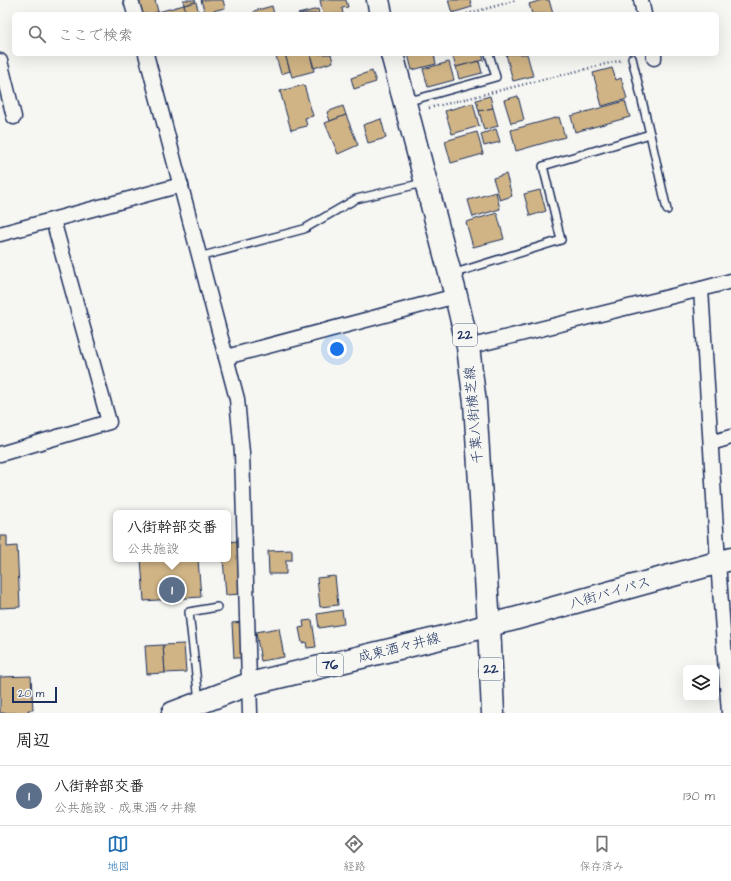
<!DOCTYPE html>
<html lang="ja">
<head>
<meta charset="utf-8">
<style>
  :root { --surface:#fff; --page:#f6f6f6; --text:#222; --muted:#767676; --line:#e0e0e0; --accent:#1f6fb2 }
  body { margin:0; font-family:"Architects Daughter","Klee One",sans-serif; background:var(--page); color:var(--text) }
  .controls { position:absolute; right:12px; bottom:12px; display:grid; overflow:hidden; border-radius:6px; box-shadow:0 4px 16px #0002 }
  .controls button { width:36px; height:36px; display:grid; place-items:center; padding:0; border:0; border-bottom:1px solid var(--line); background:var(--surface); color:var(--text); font:20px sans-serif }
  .scale { position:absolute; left:12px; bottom:10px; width:45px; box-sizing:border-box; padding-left:4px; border:2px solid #1b2f5e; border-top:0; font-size:11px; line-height:14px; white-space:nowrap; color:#1b2f5e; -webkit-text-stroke:3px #f6f6f2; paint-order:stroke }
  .you { position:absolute; left:337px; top:349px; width:14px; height:14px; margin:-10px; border:3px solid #fff; border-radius:50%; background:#1a73e8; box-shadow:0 0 0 6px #1a73e833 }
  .badge { display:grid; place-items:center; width:26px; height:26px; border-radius:50%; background:var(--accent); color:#fff; font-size:13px; font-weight:700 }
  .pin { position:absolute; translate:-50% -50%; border:2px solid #fff; box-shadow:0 1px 4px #0006 }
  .popup { position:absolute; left:113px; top:510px; width:118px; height:52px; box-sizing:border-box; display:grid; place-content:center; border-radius:6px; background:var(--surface); filter:drop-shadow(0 1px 3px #0005); font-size:13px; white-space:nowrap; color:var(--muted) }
  .popup b { font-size:15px; color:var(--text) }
  .popup::after { content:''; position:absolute; left:50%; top:100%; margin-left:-8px; border:8px solid transparent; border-top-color:var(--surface) }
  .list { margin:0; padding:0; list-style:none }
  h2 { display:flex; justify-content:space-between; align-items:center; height:52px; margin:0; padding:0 16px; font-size:17px }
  h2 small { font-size:13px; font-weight:400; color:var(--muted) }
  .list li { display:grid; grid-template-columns:26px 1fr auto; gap:12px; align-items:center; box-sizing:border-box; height:60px; padding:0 16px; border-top:1px solid var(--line) }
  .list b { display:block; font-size:15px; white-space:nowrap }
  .list p { margin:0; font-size:13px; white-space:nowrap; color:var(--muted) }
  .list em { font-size:13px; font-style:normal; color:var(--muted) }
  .icon { flex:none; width:22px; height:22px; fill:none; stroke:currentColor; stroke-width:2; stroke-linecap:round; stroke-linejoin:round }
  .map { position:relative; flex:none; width:731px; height:713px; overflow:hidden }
  .search { position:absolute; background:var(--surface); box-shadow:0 4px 16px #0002; left:12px; right:12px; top:12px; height:44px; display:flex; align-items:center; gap:10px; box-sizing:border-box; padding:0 14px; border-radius:6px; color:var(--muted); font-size:15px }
  .sheet { height:112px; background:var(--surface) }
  nav { display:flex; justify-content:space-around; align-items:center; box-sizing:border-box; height:56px; border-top:1px solid var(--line); background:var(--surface); font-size:11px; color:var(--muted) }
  nav a { display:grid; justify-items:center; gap:2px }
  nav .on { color:var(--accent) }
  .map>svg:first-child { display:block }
  .building { fill:#d0b485; stroke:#1b2f5e }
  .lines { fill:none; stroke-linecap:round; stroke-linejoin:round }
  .lane-casing { stroke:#1b2f5e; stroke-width:10 }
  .street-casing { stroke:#1b2f5e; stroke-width:17 }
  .primary-casing { stroke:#1b2f5e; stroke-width:25 }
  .path { stroke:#1b2f5e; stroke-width:2.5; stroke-dasharray:1 3; stroke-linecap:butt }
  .lane { stroke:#f6f6f2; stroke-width:7 }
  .street { stroke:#f6f6f2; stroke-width:14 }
  .primary { stroke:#f6f6f2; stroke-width:22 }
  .labels { text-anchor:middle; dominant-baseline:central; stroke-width:3; stroke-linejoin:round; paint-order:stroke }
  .shield { fill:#f6f6f2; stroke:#5d6b8a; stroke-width:1 }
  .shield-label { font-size:13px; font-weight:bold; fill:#1b2f5e }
  .street-label { font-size:14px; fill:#1b2f5e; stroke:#f6f6f2 }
</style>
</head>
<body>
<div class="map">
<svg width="731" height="713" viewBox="0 0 731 713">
  <rect width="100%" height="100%" fill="#f6f6f2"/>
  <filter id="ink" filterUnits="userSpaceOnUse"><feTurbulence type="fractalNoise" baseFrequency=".025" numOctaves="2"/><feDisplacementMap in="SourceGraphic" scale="8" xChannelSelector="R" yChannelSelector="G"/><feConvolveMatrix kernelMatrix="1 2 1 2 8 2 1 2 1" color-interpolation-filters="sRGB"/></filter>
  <g filter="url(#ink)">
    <g class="building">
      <polygon points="138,0 155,0 158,12 149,14 141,14"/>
      <polygon points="183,0 195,0 196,2 184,5"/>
      <polygon points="201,0 223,0 225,8 205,13"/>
      <polygon points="320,0 346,0 348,7 342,8 343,14 323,14"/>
      <polygon points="448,0 470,0 472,7 452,13"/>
      <polygon points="542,0 549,0 553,14 532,14 529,4"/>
      <polygon points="196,2 199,14 186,14 184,5"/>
      <polygon points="184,5 186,14 158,14 158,12"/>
      <polygon points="272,6 274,14 255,14 254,11"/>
      <polygon points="318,9 319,14 298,14"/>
      <polygon points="282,54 285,54 290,71 281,74 276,56"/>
      <polygon points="285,54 310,54 314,71 292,77"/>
      <polygon points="310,54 331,54 333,62 314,68"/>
      <polygon points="408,54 434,54 436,64 412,70"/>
      <polygon points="452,54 482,54 484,60 456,67"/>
      <polygon points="506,54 527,54 533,76 513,81"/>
      <polygon points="479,61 482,73 459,79 456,67"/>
      <polygon points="449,62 454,80 428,87 423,69"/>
      <polygon points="612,68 616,80 621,78 627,99 602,106 593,73"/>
      <polygon points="372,71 376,82 354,89 351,78"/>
      <polygon points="304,85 313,116 305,118 307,126 291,130 280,91"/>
      <polygon points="490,96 493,108 479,111 476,100"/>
      <polygon points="518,96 524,120 511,123 504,100"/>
      <polygon points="625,101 630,117 575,132 571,116"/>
      <polygon points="473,103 479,126 452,134 445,111"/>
      <polygon points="343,106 346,115 330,121 327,112"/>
      <polygon points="493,108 498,126 484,130 479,111"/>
      <polygon points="346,115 358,145 338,154 325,123"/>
      <polygon points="559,117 565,137 516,151 511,130"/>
      <polygon points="381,119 386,138 368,143 363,125"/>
      <polygon points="496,129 500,142 484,146 481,134"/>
      <polygon points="477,132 483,154 451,163 445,141"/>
      <polygon points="506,174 512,196 500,200 493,178"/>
      <polygon points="540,190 546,211 530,216 524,194"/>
      <polygon points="496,192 500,209 473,217 468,200"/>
      <polygon points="497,213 504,239 473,247 466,222"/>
      <polygon points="0,536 7,536 7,547 17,546 20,607 0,608"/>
      <polygon points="237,541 241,594 226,595 223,559 228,559 228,542"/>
      <polygon points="292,550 292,560 286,560 286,574 269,574 268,551"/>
      <polygon points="141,559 198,559 201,597 144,601"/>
      <polygon points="335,576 338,605 320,607 317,578"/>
      <polygon points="342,610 344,624 319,628 317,614"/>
      <polygon points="312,620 316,647 307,648 306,642 302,643 299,628 304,627 303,621"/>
      <polygon points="243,622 244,658 234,658 232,623"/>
      <polygon points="279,628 284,657 261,661 256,632"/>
      <polygon points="184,644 186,672 165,673 163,645"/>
      <polygon points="163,645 165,673 147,674 145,646"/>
      <polygon points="31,676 33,710 28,710 29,713 0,713 0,677"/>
    </g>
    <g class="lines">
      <g class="lane-casing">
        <g id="lane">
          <polyline points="632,58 650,134 667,210"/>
          <polyline points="406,102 496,77 489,54"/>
          <polyline points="199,257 304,229 356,199 423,183"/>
          <polyline points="452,274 561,240 543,166 650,134"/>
          <polyline points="199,701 189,612 217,607"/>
        </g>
      </g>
      <g class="street-casing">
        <g id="street">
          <polyline points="131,0 135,14"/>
          <polyline points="641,0 644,14"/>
          <polyline points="146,54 237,399 242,453 250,713"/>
          <polyline points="654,54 654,58"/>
          <polyline points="0,61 14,117"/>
          <polyline points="0,234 181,185"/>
          <polyline points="701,289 718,562 729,713"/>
          <polyline points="468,347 701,289 731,281"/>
          <polyline points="226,357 456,296"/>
          <polyline points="711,443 731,437"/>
          <polyline points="0,454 109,422 53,220"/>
        </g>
      </g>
      <g class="primary-casing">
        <g id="primary">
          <polyline points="378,0 381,14"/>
          <polyline points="392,54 456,296 468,347 475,403 489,625 493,713"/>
          <polyline points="173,713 249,684 461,633 489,625 514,619 731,559"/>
        </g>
      </g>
      <g class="path">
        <polyline points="467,14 517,0"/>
        <polyline points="429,108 622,60"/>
      </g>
      <use href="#lane" class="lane"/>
      <use href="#street" class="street"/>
      <use href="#primary" class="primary"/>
    </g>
  </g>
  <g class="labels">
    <g class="shield">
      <rect x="453" y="324" width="24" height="22" rx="3"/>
      <rect x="317" y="654" width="26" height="22" rx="3"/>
      <rect x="479" y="658" width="24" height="22" rx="3"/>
    </g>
    <g class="shield-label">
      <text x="465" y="335">22</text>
      <text x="330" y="665">76</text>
      <text x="491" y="669">22</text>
    </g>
    <g class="street-label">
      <text transform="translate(474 415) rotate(-95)">千葉八街横芝線</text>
      <text transform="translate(610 593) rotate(-16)">八街バイパス</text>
      <text transform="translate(399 648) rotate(-14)">成東酒々井線</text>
    </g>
  </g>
</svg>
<div class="controls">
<button><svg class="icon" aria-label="layers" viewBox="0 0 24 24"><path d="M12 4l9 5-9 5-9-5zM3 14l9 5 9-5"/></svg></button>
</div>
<div class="scale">20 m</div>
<div class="you"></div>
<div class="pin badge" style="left:172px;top:590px;background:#5c6f8a">1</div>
<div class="popup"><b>八街幹部交番</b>公共施設</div>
<div class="search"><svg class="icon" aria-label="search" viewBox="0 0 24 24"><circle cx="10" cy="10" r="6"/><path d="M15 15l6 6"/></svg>ここで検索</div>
</div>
<section class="sheet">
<h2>周辺<small></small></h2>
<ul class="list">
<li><span class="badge" style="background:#5c6f8a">1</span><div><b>八街幹部交番</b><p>公共施設 · 成東酒々井線</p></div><em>130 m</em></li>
</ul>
</section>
<nav>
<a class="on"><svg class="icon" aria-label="map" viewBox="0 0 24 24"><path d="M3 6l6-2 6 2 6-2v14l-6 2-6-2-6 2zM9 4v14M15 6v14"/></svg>地図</a>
<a><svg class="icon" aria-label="directions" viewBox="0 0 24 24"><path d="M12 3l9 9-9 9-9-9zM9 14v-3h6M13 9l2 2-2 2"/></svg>経路</a>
<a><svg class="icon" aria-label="saved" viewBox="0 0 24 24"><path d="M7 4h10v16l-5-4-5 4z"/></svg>保存済み</a>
</nav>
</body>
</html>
